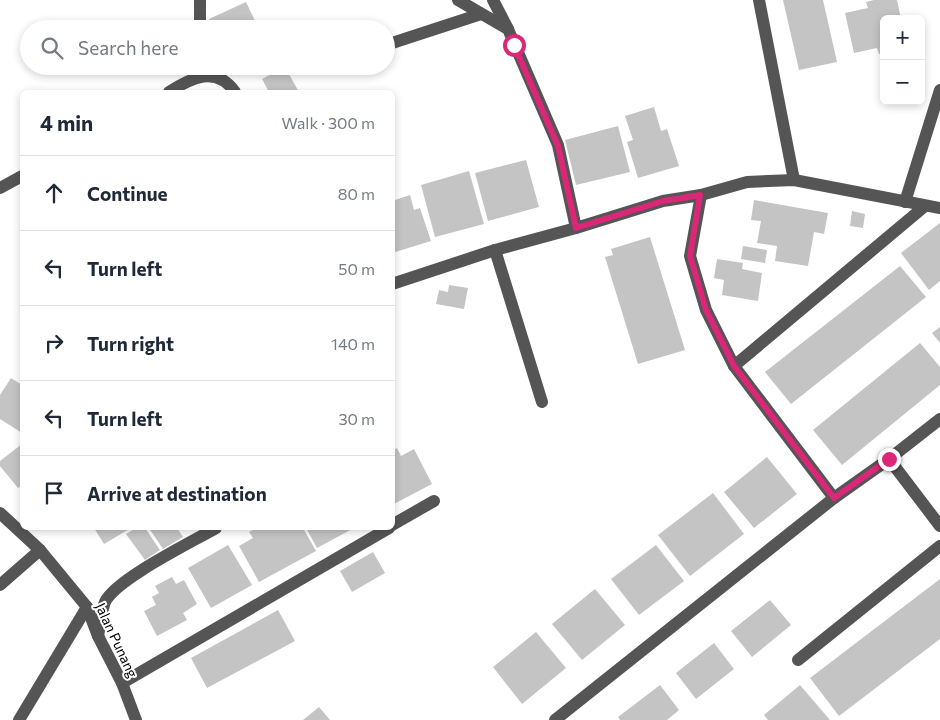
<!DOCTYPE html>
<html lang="en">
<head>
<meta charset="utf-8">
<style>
  :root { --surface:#fff; --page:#f2f2f3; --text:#1f2937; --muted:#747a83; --line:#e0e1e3 }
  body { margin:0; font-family:Commissioner,sans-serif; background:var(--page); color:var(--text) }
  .controls { position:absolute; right:15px; top:15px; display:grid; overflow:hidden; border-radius:8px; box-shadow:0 2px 8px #0003 }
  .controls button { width:45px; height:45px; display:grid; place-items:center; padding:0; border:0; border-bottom:1px solid var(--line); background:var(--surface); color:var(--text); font:25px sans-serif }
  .stop { position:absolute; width:15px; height:15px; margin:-11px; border:4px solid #db2777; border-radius:50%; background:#fff }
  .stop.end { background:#db2777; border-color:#fff; box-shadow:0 1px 5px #0008 }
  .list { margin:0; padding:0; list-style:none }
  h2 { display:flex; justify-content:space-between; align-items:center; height:65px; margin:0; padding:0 20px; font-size:21px }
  h2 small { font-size:16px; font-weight:400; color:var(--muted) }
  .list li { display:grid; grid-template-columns:32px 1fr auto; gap:15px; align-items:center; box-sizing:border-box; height:75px; padding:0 20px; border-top:1px solid var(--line) }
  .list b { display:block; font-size:19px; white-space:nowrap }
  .list em { font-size:16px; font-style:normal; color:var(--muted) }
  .icon { flex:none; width:28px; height:28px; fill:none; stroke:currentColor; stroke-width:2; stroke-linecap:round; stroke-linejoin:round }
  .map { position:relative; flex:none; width:940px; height:720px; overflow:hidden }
  .search { position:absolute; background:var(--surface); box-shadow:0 2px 8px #0003; left:20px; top:20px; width:375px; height:55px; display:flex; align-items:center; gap:12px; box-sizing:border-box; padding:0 18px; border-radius:28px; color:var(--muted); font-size:19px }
  .panel { position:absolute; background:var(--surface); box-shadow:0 2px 8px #0003; left:20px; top:90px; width:375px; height:440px; border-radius:8px }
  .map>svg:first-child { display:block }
  .building { fill:#c4c4c4 }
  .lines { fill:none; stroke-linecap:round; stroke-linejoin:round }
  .minor { stroke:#555; stroke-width:12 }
  .route { stroke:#db2777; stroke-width:6 }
  .labels { text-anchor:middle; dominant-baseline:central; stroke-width:4; stroke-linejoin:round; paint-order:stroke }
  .street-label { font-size:14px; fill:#000; stroke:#fff }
</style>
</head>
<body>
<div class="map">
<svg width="940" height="720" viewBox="0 0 940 720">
  <rect width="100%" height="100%" fill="#fff"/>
  <g class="building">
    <polygon points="783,0 823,0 837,62 799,70"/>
    <polygon points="874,0 897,0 901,19 884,19 884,53 879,54 877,48 854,53 845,13 868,8 866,2"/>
    <polygon points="246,2 259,29 214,29 209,19"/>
    <polygon points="285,67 299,92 269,92 262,79"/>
    <polygon points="654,107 661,131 667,129 679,166 638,178 627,142 633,140 625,116"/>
    <polygon points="618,126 630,172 576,185 565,140"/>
    <polygon points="526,160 539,207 488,221 475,173"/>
    <polygon points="469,171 484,224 435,237 421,185"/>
    <polygon points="410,195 414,210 420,208 431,241 392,253 392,201"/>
    <polygon points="754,200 828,213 824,234 814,232 808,266 775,261 777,246 757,243 761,221 751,220"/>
    <polygon points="852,211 865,214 863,228 850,226"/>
    <polygon points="940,223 940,281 929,290 901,253"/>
    <polygon points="650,237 685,350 638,364 605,257 613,255 611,249"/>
    <polygon points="743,246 767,250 765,263 741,259"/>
    <polygon points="717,259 743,263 742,269 762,273 758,301 722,295 724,280 714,278"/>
    <polygon points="900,266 926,297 791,404 765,372"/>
    <polygon points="449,285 468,288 464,309 436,304 439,290 448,292"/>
    <polygon points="940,327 940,343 932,333"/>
    <polygon points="920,343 940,367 940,385 842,465 813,430"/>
    <polygon points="11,378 22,385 22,433 0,419 0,395"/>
    <polygon points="22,444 22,485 18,488 0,466 0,461"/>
    <polygon points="397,448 401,456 414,449 432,484 392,505 392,451"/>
    <polygon points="767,457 797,494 754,528 724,492"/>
    <polygon points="713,493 744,534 690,576 658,535"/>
    <polygon points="94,528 131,528 104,544"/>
    <polygon points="136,528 145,528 160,550 145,560 126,534"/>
    <polygon points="149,528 177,528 183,537 163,549"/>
    <polygon points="257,528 303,528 316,551 259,582 239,546 253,538 249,532"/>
    <polygon points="306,528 354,528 317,548"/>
    <polygon points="228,545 252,585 211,608 188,568"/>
    <polygon points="656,545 684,581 639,615 611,579"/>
    <polygon points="373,552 385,573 352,592 340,571"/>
    <polygon points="172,577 176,584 184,580 197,604 183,613 187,620 157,636 144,611 156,605 152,597 159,593 155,586"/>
    <polygon points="940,579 940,639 839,716 810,678"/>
    <polygon points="595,589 625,625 582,660 552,624"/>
    <polygon points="770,600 791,625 752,657 731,631"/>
    <polygon points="278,610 295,641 207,688 191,658"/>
    <polygon points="536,632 566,668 522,704 493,667"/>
    <polygon points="714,643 734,669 696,699 676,673"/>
    <polygon points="660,685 679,710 667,720 620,720 618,717"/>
    <polygon points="800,685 830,720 768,720 764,715"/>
    <polygon points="319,707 330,720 303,720"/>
  </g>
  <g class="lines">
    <g class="minor">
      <polyline points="200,0 200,29"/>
      <polyline points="458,0 508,29 558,145 576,228"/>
      <polyline points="493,0 508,29"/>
      <polyline points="759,0 794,180"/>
      <polyline points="386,45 481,14"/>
      <path d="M 169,92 C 191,78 216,65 235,92"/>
      <polyline points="0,188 22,176"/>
      <polyline points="701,195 690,256 706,310 734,366 834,498 889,459 940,419"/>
      <polyline points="905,202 940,90"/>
      <polyline points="495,250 542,402"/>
      <polyline points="392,284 495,250 576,228 663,201 701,195 747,182 794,180 940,208"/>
      <polyline points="734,366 925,206"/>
      <polyline points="889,459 940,526"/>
      <polyline points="0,513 40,550 87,607 98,636 122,683 136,720"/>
      <polyline points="392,525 434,501"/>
      <polyline points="0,585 40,550"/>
      <path d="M 98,636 C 100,626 101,612 105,602 C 116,579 192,542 216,528"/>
      <polyline points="798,660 940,546"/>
      <polyline points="122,683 389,528"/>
      <polyline points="19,720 87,607"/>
      <polyline points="555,720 834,498"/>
    </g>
  </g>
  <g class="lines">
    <polyline class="route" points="514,45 558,146 576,228 663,201 700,195 690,256 706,310 734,366 834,498 889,459"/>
  </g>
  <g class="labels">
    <g class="street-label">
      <text transform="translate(117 640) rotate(65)">Jalan Punang</text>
    </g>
  </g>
</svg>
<div class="controls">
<button>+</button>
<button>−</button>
</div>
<div class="stop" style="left:514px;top:45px"></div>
<div class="stop end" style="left:889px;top:459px"></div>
<div class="search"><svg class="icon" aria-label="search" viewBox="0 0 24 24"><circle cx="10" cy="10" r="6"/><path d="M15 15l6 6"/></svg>Search here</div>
<section class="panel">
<h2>4 min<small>Walk · 300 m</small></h2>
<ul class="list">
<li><svg class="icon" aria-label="ahead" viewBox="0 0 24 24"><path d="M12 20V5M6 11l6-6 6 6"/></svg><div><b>Continue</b></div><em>80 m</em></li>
<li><svg class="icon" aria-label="left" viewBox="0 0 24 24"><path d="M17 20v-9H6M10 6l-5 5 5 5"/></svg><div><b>Turn left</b></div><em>50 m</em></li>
<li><svg class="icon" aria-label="right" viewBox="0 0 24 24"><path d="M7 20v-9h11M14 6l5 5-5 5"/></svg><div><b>Turn right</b></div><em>140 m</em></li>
<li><svg class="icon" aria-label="left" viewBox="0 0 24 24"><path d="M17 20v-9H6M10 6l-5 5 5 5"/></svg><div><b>Turn left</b></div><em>30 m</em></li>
<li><svg class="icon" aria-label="arrive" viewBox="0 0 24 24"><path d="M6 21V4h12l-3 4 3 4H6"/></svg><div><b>Arrive at destination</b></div></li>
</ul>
</section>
</div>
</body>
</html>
